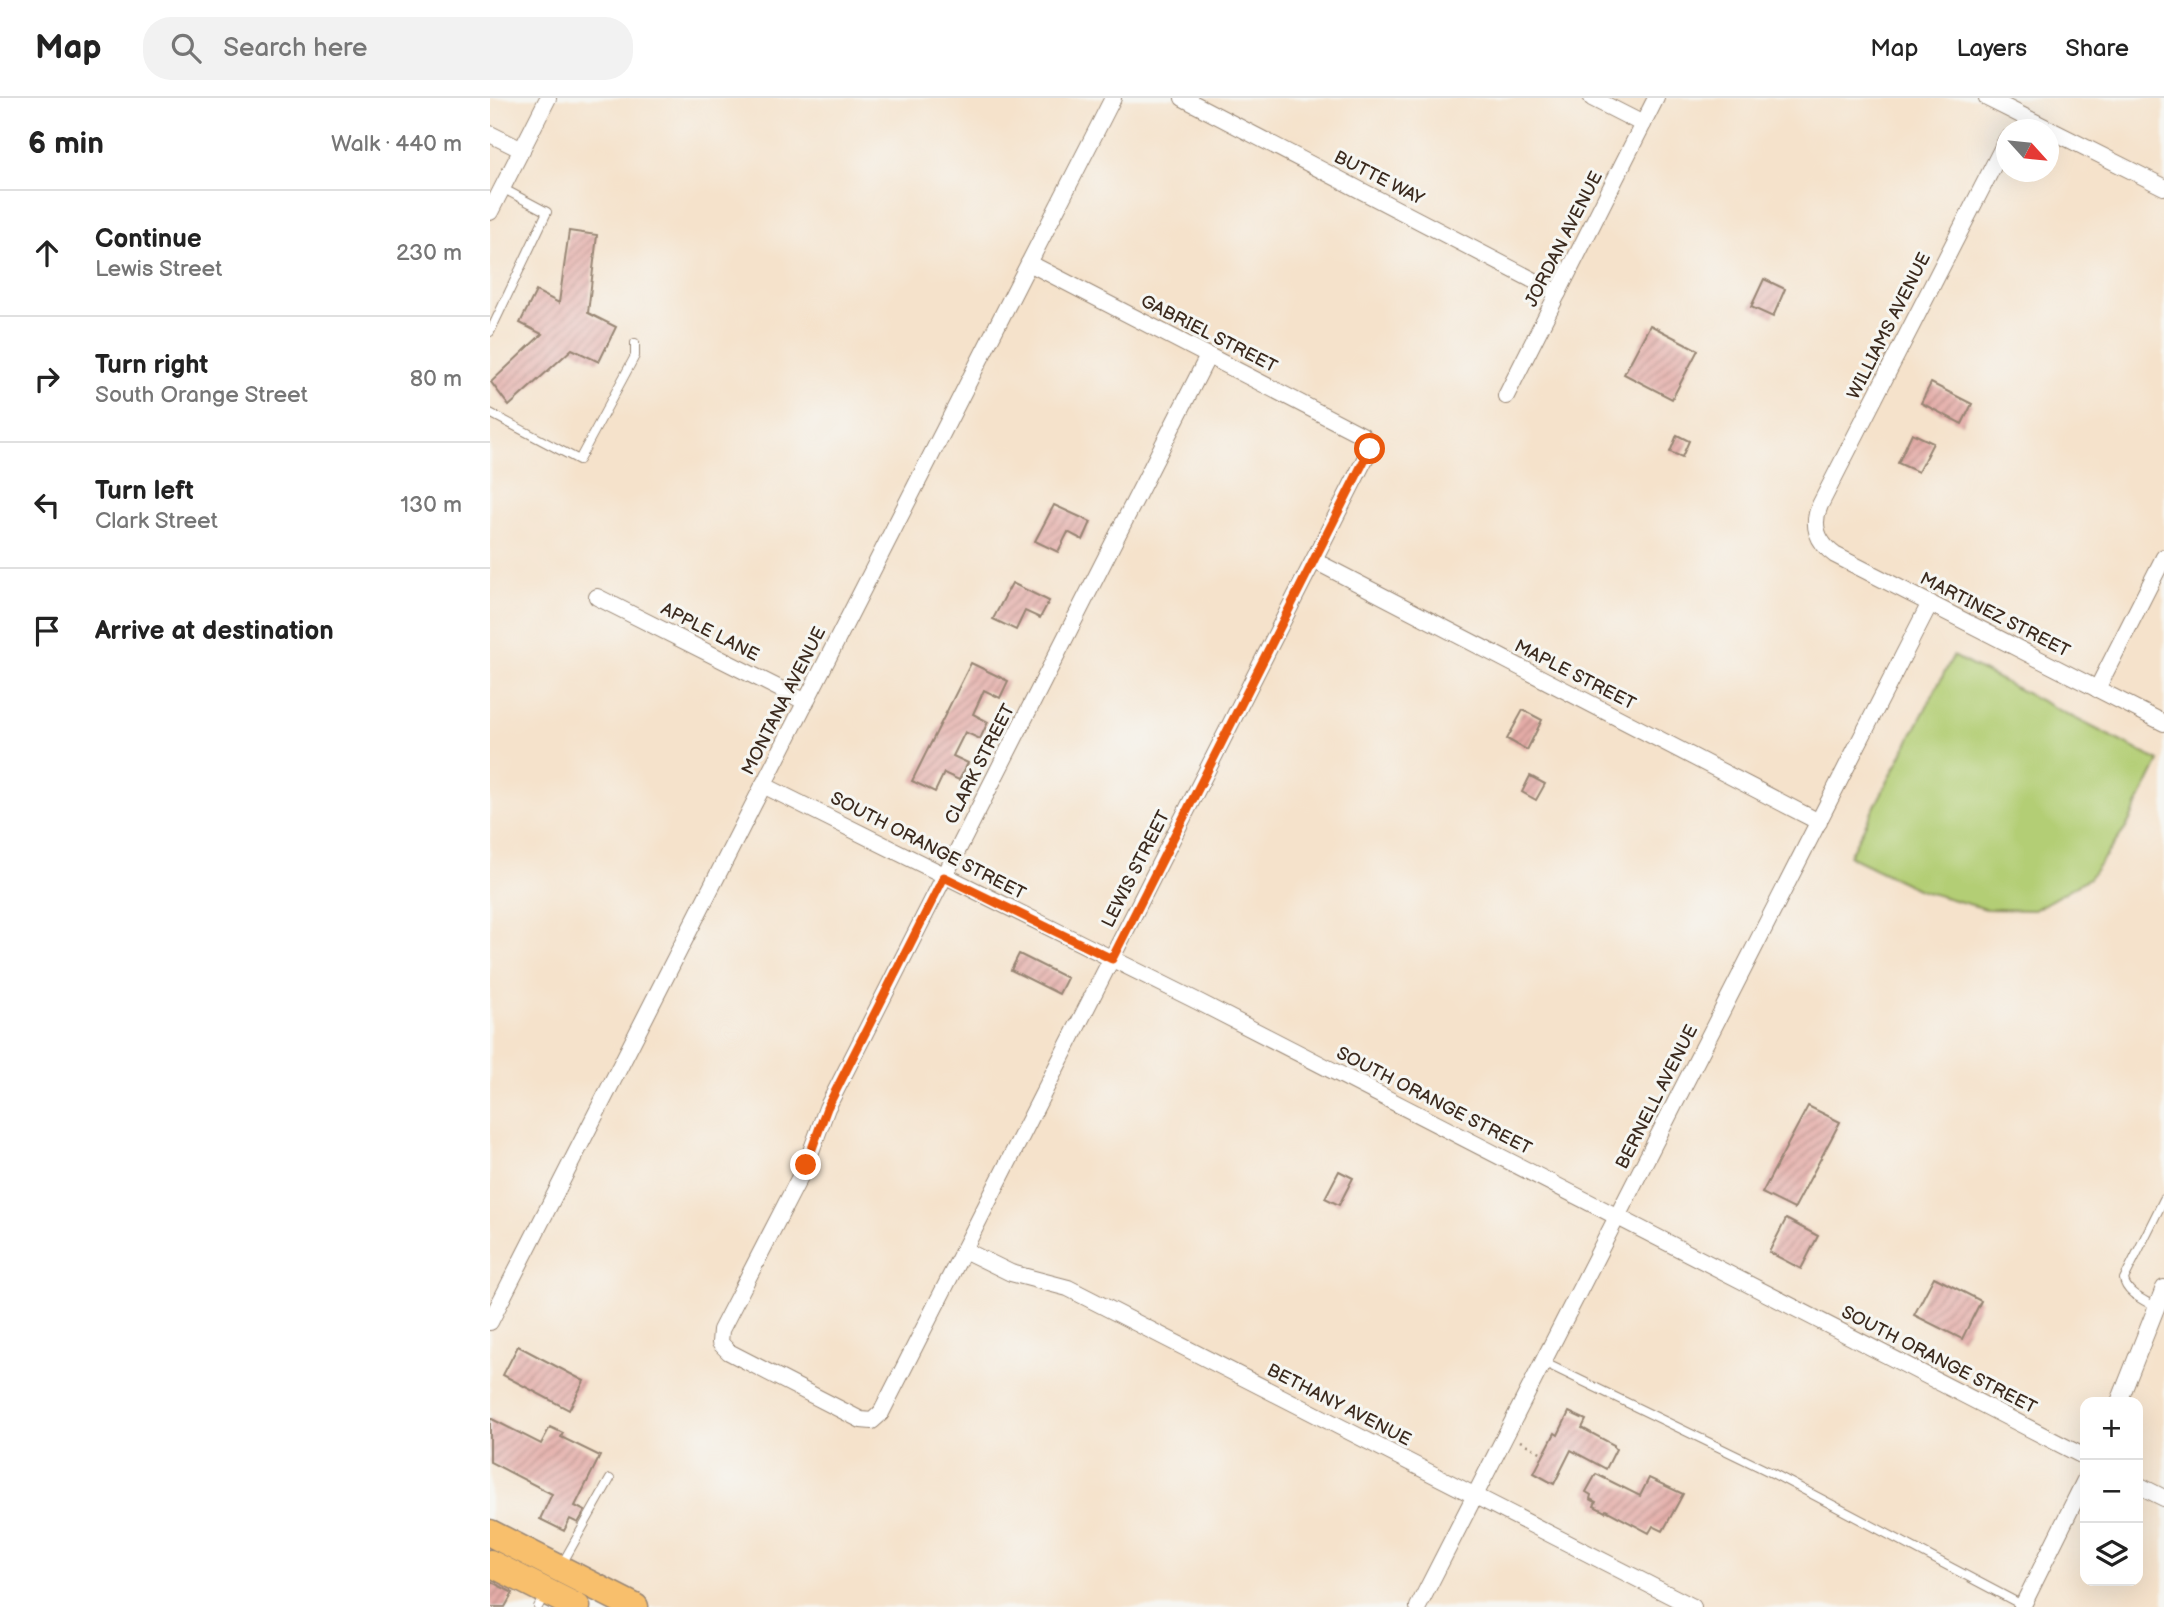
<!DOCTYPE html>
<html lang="en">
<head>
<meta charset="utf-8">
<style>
  :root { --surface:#fff; --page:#f2f2f2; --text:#222; --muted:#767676; --line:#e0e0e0 }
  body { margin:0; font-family:"Balsamiq Sans",sans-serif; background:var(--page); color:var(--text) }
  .controls { position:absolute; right:21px; bottom:21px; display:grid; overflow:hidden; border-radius:14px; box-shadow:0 7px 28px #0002 }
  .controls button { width:63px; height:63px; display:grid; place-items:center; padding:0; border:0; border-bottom:2px solid var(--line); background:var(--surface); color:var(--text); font:35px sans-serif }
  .compass { position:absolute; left:1506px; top:21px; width:63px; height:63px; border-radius:50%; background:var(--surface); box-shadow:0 7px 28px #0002; rotate:117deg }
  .stop { position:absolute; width:21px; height:21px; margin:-16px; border:5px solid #ea580c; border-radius:50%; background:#fff }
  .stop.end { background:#ea580c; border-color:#fff; box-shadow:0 2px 7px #0008 }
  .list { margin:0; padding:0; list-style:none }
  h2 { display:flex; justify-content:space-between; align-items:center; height:91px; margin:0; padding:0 28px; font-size:30px }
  h2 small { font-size:23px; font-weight:400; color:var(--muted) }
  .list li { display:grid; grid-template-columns:46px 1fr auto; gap:21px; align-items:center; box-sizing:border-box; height:126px; padding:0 28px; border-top:2px solid var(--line) }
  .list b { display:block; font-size:26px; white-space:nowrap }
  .list p { margin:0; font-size:23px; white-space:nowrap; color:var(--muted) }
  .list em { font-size:23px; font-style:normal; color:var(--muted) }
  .icon { flex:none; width:38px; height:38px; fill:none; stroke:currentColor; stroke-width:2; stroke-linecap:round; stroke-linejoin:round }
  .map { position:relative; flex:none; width:1674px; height:1509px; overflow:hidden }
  header { display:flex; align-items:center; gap:42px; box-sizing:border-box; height:98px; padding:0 35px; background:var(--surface); border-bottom:2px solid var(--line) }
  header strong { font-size:33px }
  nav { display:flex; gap:38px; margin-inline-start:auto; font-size:24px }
  .search { width:490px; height:63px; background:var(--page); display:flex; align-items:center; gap:18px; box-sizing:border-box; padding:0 24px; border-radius:28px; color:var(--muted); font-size:26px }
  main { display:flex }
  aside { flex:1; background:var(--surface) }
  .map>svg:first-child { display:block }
  .park { fill:#b3ce74; stroke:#777c49; stroke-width:2 }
  .building { fill:url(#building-hatch) }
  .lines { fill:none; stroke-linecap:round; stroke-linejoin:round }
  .service-casing { stroke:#988674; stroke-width:10 }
  .minor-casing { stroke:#988674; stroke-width:18 }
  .primary-casing { stroke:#988674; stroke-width:29 }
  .path { stroke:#988674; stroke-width:2.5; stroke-dasharray:2 5; stroke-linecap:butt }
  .service { stroke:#fff; stroke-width:8 }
  .minor { stroke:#fff; stroke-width:16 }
  .primary { stroke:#f8bf6c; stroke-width:26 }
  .route { stroke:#ea580c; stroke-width:9 }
  .labels { text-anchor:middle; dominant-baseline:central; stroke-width:6; stroke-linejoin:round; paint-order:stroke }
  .street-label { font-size:18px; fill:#3b2a1e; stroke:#f6f6f2 }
</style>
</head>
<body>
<header>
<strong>Map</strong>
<div class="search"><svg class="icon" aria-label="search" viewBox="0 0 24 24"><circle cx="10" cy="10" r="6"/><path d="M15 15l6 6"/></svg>Search here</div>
<nav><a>Map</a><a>Layers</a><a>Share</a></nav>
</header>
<main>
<aside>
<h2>6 min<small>Walk · 440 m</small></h2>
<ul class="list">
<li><svg class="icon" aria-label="ahead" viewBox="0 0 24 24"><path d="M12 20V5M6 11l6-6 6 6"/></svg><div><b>Continue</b><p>Lewis Street</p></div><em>230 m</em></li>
<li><svg class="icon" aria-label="right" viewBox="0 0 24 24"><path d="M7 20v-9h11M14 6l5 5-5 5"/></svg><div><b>Turn right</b><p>South Orange Street</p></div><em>80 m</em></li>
<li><svg class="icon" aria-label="left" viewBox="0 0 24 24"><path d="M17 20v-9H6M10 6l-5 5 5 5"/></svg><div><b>Turn left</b><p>Clark Street</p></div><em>130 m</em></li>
<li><svg class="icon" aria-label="arrive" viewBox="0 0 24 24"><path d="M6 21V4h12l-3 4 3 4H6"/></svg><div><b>Arrive at destination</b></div></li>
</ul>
</aside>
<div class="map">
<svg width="1674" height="1509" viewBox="0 0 1674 1509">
  <defs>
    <pattern id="building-hatch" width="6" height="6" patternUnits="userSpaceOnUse" patternTransform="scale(1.75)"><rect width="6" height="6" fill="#e4aca7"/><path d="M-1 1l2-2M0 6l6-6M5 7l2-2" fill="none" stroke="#ba8c87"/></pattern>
  </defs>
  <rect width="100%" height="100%" fill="#f6f6f2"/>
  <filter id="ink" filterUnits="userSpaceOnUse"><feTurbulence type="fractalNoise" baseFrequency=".0143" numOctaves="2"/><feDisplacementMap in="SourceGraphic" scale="14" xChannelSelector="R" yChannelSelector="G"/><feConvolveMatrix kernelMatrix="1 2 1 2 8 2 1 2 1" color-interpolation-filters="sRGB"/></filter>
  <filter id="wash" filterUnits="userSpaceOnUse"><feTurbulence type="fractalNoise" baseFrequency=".00686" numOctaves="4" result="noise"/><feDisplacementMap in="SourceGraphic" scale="28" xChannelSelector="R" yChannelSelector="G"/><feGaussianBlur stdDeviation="1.57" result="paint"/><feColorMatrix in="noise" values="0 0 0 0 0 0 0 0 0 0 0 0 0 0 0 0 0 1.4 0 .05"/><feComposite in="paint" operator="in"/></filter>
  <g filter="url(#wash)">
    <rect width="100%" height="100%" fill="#f5e2cb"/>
    <polygon class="park" points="1463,558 1669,663 1636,730 1599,780 1544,812 1496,811 1429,792 1359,758"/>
    <g id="blocks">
      <g class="building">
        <polygon points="79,133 107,137 98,215 126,229 109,264 82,251 19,308 1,284 52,236 30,225 46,193 69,205"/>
        <polygon points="1274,181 1295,191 1283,219 1261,209"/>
        <polygon points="1160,227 1208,252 1182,301 1134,276"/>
        <polygon points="1441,285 1482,306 1472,326 1431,305"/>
        <polygon points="1422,335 1443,345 1428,374 1408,365"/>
        <polygon points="1187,337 1199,343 1192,359 1180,354"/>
        <polygon points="564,407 601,424 593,442 578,434 568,454 545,443"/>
        <polygon points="522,485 559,503 550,520 535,513 526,532 503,521"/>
        <polygon points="481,565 518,583 510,600 494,592 483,616 498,624 490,641 475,634 463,658 478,665 469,682 454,675 445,694 422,683"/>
        <polygon points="1033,612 1052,622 1037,652 1017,641"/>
        <polygon points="1040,678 1055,686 1046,702 1032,694"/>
        <polygon points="529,856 577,880 569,896 521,872"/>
        <polygon points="1318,1008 1350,1024 1304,1111 1272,1095"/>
        <polygon points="849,1073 863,1080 849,1107 835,1100"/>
        <polygon points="1296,1121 1328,1138 1311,1171 1279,1154"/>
        <polygon points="1444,1179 1491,1203 1472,1241 1424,1217"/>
        <polygon points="28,1248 94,1283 79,1312 13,1277"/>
        <polygon points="1079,1314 1096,1322 1092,1330 1124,1347 1124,1349 1126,1351 1116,1371 1081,1352 1064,1386 1044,1375 1065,1335 1068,1337"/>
        <polygon points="0,1320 51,1346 60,1329 73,1335 71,1339 110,1358 85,1408 95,1413 88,1425 80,1421 74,1433 50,1421 62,1396 0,1364"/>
        <polygon points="1106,1376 1150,1398 1159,1380 1193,1396 1173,1433 1163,1428 1159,1435 1116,1412 1115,1414 1104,1408 1106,1404 1100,1401 1101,1397 1096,1394"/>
        <polygon points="0,1483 23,1495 15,1509 0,1509"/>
      </g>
    </g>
  </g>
  <g filter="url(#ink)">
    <use href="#blocks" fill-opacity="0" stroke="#988674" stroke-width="2"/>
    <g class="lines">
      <g class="service-casing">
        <g id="service">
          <polyline points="0,234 57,114 12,90"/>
          <polyline points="0,315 89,362 145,258 145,245"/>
          <path d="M 1667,1210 C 1656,1203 1636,1196 1634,1181 L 1674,1101"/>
          <polyline points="1053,1264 1284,1376 1532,1507"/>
          <polyline points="72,1466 120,1381"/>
          <polyline points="48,1509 55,1496"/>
        </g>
      </g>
      <g class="minor-casing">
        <g id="minor">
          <polyline points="693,0 1068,195"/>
          <polyline points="1102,0 1153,26"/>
          <polyline points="1497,0 1674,89"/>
          <polyline points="0,36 32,52"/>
          <path d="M 1517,41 L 1330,407 C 1321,427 1327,444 1345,457 L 1674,625"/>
          <polyline points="0,114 58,0"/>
          <polyline points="539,165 872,337 879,345 880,351 391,1315 382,1323 371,1322 239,1254 230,1245 231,1232 316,1067 337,1010 718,258"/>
          <polyline points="1016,298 1166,0"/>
          <polyline points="825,463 1329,724"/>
          <polyline points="107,499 316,604"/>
          <polyline points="1607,591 1674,459"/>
          <polyline points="273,687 709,904 1595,1359"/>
          <polyline points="474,1152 521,1175 578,1190 1203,1509"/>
          <polyline points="0,1224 623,0"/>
          <polyline points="1629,1304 1674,1190"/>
          <polyline points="1648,1387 1674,1400"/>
          <polyline points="928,1509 1440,505"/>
          <polyline points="1532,1509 1595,1382"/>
        </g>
      </g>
      <g class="primary-casing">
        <g id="primary">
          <polyline points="0,1435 145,1509"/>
          <polyline points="0,1465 87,1509"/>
        </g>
      </g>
      <polyline class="path" points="1030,1343 1054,1356"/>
      <use href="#service" class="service"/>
      <use href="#minor" class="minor"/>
      <use href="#primary" class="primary"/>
    </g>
  </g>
  <g class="lines" filter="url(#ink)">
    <polyline class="route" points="316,1067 337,1010 454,779 622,861 880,351"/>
  </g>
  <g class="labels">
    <g class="street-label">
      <text transform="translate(889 80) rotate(27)">BUTTE WAY</text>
      <text transform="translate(1074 141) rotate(-63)">JORDAN AVENUE</text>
      <text transform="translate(1399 228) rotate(-63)">WILLIAMS AVENUE</text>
      <text transform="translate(719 236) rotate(27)">GABRIEL STREET</text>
      <text transform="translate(1505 517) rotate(27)">MARTINEZ STREET</text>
      <text transform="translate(220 534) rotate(27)">APPLE LANE</text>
      <text transform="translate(1085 577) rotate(27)">MAPLE STREET</text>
      <text transform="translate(294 603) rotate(-63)">MONTANA AVENUE</text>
      <text transform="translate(490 666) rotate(-63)">CLARK STREET</text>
      <text transform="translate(438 748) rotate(27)">SOUTH ORANGE STREET</text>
      <text transform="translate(646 771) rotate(-63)">LEWIS STREET</text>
      <text transform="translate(1167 999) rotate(-63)">BERNELL AVENUE</text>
      <text transform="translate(944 1003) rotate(27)">SOUTH ORANGE STREET</text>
      <text transform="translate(1449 1262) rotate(27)">SOUTH ORANGE STREET</text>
      <text transform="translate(849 1307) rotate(27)">BETHANY AVENUE</text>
    </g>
  </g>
</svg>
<div class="controls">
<button>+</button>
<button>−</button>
<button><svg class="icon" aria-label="layers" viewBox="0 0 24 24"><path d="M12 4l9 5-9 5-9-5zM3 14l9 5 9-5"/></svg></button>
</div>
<svg class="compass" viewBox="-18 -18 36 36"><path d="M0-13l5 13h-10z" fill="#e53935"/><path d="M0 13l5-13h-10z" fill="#767676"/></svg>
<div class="stop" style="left:880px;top:351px"></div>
<div class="stop end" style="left:316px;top:1067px"></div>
</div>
</main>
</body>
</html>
